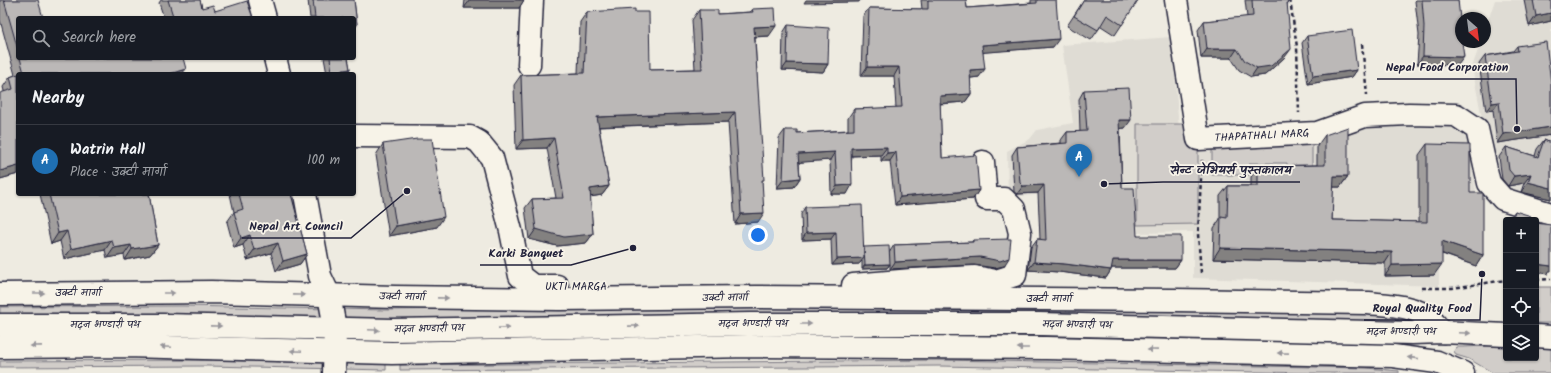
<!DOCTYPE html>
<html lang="en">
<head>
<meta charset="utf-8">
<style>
  :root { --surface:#171b24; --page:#20242c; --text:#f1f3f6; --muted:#9ea1a6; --line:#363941; --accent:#1f6fb2 }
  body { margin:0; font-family:Kalam,"Playpen Sans Deva",sans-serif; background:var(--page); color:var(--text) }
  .controls { position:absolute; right:12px; bottom:12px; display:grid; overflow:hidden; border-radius:4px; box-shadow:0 1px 3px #0004 }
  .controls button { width:36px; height:36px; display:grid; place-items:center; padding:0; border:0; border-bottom:1px solid var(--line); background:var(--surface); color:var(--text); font:20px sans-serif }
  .compass { position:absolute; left:1455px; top:12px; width:36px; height:36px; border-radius:50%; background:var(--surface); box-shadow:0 1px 3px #0004; rotate:152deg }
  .you { position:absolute; left:758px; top:235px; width:14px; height:14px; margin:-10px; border:3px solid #fff; border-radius:50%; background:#1a73e8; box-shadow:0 0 0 6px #1a73e833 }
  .badge { display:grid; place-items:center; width:26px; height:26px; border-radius:50%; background:var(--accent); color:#fff; font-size:13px; font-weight:700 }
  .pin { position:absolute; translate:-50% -33px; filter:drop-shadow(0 1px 2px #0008) }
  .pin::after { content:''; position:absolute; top:21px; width:14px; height:12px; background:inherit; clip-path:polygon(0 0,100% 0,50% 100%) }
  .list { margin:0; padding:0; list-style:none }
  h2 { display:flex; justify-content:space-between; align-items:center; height:52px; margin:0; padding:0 16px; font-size:17px }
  h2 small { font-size:13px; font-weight:400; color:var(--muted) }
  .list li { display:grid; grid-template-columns:26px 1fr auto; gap:12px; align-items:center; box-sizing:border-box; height:72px; padding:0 16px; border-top:1px solid var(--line) }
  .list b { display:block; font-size:15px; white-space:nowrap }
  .list p { margin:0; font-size:13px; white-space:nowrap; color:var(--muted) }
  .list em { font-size:13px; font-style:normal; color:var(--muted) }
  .icon { flex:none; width:22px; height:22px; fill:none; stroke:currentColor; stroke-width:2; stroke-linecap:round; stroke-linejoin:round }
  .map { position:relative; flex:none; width:1551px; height:373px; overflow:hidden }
  .search { position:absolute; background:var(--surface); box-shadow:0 1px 3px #0004; left:16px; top:16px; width:340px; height:44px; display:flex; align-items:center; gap:10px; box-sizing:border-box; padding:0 14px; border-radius:4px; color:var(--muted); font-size:15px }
  .panel { position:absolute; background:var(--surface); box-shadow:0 1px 3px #0004; left:16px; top:72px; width:340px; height:124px; border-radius:4px }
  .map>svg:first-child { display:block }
  .built { fill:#dfdcd4 }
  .green { fill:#d1cdc9; stroke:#7a7882 }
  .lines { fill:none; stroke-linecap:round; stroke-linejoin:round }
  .minor-casing { stroke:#22223b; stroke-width:25 }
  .highway-casing { stroke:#22223b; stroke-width:25 }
  .path { stroke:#22223b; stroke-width:2.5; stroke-dasharray:4 3; stroke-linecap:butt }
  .minor { stroke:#f7f3e8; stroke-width:22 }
  .highway { stroke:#f7f3e8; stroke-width:22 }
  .wall { fill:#a19e9d; stroke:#22223b }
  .shaded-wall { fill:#838180; stroke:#22223b }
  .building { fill:#bbb8b7; stroke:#22223b }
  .oneway { fill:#97959a }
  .labels { text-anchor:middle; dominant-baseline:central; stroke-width:3.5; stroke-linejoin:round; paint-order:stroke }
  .street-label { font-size:11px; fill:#22223b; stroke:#f7f3e8 }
  .leader { fill:none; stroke:#22223b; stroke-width:1.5 }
  .callout-dot { fill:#22223b; stroke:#f7f3e8; stroke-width:1.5 }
  .callout-label { font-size:12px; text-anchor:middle; font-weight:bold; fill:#22223b; stroke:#f7f3e8; stroke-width:3.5; stroke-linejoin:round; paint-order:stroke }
</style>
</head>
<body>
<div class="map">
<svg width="1551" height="373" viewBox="0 0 1551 373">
  <rect width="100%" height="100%" fill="#eeebe1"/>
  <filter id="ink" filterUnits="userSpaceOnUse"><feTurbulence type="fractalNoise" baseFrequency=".025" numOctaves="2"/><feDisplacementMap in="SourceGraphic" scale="8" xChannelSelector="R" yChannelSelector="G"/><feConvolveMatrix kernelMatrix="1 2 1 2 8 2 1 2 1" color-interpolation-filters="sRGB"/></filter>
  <g filter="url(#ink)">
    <g class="built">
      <polygon points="1495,0 1551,0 1551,208 1496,191 1472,67 1481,42 1485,42 1485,29"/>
      <polygon points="1172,37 1179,130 1300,134 1365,116 1453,124 1469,141 1482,234 1439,234 1439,286 1193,278 1193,232 1134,233 1132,189 1008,197 1007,151 1030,139 1037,130 1073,123 1062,45"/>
    </g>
    <g class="green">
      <polygon points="1137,124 1198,124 1198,224 1137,225"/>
      <polygon points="1312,133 1312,171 1287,171 1287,163 1250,163 1250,175 1212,175 1212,134"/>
      <rect x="1536" y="287" width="15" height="36"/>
      <polygon points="785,305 1398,312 1398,321 784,314 399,319 182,315 0,316 0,307 182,306 385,310"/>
      <polygon points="1536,344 1551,344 1551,373 1493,373 1469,359 1456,355 1454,351 1457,347 1464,347 1506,345 1506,358 1536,358"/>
      <polygon points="207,360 386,364 386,370 207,366 0,367 0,361"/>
      <polygon points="939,360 1366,368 1399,371 1399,373 1310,373 939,366 400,370 400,365"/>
    </g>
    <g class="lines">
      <g class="minor-casing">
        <g id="minor">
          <polyline points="260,0 265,18"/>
          <polyline points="1176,0 1198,139 1317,133 1365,116 1409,114 1456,115 1477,129 1489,183 1503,199 1551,214"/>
          <polyline points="275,58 279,74"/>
          <polyline points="529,65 532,0"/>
          <polyline points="354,136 470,137 479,142 492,158 511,231 520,276 533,286 557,286"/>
          <polyline points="305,194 320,276 329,295 335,328 334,373"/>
          <polyline points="853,285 912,280 975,277 996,281 1015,275 1020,233 1014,209 1004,199 986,199 983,162"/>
          <path d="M 0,294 L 211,292 L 395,297 L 559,299 L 756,297 L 1175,300 L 1368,303 C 1387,305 1413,305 1429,318 C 1434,322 1438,328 1443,332"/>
        </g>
      </g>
      <g class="highway-casing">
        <g id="highway">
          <polyline points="0,325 163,325 393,330 750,324 1039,324 1412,333 1443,332 1506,335"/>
          <polyline points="1536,336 1551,337"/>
          <polyline points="0,347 126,346 392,353 749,346 1046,348 1393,356 1437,362 1463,373"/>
        </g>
      </g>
      <g class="path">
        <polyline points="1290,0 1297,47 1299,113"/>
        <polyline points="1362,44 1367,95"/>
        <polyline points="1201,273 1198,234 1202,160"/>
        <polyline points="1536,280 1551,279"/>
        <polyline points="1422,288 1452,288 1506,280"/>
      </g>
      <use href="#minor" class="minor"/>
      <use href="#highway" class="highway"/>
    </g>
    <g class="wall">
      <polygon points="0,0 38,0 18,18 18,58 183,58 182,74 18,74 18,174 0,179 4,91 3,87 10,77 15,75 0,20"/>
      <polygon points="161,0 200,0 202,8 253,18 164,18 159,3"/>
      <polygon points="308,0 354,0 357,25 354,29 354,18 310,18"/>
      <polygon points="465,0 524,0 519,8 464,8"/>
      <polygon points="921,0 966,0 967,8 1031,3 1031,0 1056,0 1053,47 983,52 979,77 970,78 971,94 965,102 940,104 942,158 979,190 973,199 895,205 890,161 881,161 881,155 852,156 847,194 831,194 830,160 799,162 800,178 794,187 777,188 779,138 785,130 797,133 848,130 848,118 854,109 896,108 894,76 861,76 863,16 869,8 922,9"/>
      <polygon points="1084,0 1138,0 1115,35 1101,26 1091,40 1067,26"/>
      <polygon points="1245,0 1289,0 1287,5 1285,57 1265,75 1251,77 1239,70 1231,58 1201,58 1198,30 1204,21 1247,17"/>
      <polygon points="1416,0 1458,0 1458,65 1417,64 1419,35 1415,1"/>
      <polygon points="1524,0 1551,0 1551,21 1529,26"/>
      <polygon points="752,9 769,36 755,37 762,181 758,222 735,224 728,122 599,127 609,186 602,195 590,197 593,234 586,243 557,246 529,239 525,208 532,199 556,198 547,148 516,149 514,85 521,75 578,73 580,22 587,12 635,12 650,70 695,69 692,20 699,10 718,14 750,12"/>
      <polygon points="788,25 828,64 823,72 782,70 783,33"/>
      <polygon points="1307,36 1357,70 1352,77 1308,84 1302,43"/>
      <polygon points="1517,46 1551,83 1551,135 1497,143 1493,110 1486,111 1479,64 1485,56 1513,51"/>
      <polygon points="324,58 348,58 350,69 346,74 327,74"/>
      <polygon points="1084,90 1125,128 1120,128 1122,188 1137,236 1181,260 1175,268 1112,268 1111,270 1106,278 1059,272 1028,270 1031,247 1037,239 1040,239 1038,193 1017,194 1014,192 1012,155 1017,147 1061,143 1061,140 1067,132 1080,132 1079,99"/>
      <polygon points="1325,135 1348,176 1340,187 1333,187 1332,220 1419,222 1419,155 1427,144 1470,193 1483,255 1476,266 1442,254 1434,275 1385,276 1385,263 1213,259 1214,228 1220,219 1220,196 1228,186 1251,186 1251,177 1258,166 1317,165 1317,146"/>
      <polygon points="1544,140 1551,143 1551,199 1521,192 1524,183 1508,186 1502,179 1499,157 1506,147 1535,156 1537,149"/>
      <polygon points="383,144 437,227 389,236 376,155"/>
      <polygon points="40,194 150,194 149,194 158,245 150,255 125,260 124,255 107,258 105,250 64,259 60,241 51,244"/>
      <polygon points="230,194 291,194 307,254 300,264 276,271 271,253 247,260 243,245 234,248 227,222 234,212"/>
      <polygon points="805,207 864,248 889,253 894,245 972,242 973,240 1004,266 995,268 974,265 890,269 890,264 887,268 862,269 862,261 859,264 832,265 831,239 802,240 801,214"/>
      <polygon points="1515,211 1530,220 1510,220 1512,215"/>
    </g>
    <g class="shaded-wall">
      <polygon points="470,0 524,0 519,8 464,8"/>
      <polygon points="806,0 860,0 859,2 804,3"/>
      <polygon points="1551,13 1551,21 1529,26 1536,16"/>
      <polygon points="776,26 769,36 748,37 754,27"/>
      <polygon points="1059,39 1053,47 976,53 982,45"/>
      <polygon points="1207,49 1237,49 1231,58 1201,58"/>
      <polygon points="1291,49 1285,57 1265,75 1251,77 1257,68"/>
      <polygon points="1423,56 1464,57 1458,65 1417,64"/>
      <polygon points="787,63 828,64 823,72 782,70"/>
      <polygon points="867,67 899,67 894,76 861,76"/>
      <polygon points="186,69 182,74 169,74"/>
      <polygon points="350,69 346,74 331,74 332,72"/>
      <polygon points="985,69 979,77 964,79 970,70"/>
      <polygon points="1357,70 1352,77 1308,84 1313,76"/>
      <polygon points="971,94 965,102 934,104 940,96"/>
      <polygon points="1499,102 1493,110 1486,111 1492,103"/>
      <polygon points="735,112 728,122 590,127 597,117"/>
      <polygon points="1119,120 1131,120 1125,128 1114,129"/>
      <polygon points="1551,127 1551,135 1497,143 1503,134"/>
      <polygon points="554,138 547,148 516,149 523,140"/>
      <polygon points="887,147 881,155 846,156 851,148"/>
      <polygon points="835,152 830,160 792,163 798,154"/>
      <polygon points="896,152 890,161 881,161 887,153"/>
      <polygon points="18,166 18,174 0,179 0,171"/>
      <polygon points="1531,174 1524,183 1508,186 1514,176"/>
      <polygon points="1334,176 1348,176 1340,187 1326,187"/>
      <polygon points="800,178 794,187 777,188 783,180"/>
      <polygon points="1528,182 1551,188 1551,199 1521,192"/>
      <polygon points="852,185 847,194 831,194 837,186"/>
      <polygon points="1044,185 1038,193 1017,194 1023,186"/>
      <polygon points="609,186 602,195 583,198 590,189"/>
      <polygon points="979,190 973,199 895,205 900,197"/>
      <polygon points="764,213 758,222 735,224 741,214"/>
      <polygon points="444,217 437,227 389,236 396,226"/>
      <polygon points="1513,217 1521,220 1511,220"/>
      <polygon points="536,229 593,234 586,243 557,246 529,239"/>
      <polygon points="67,231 60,241 51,244 58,233"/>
      <polygon points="836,232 831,239 802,240 806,233"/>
      <polygon points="250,235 243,245 234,248 241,238"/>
      <polygon points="112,240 105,250 64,259 71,249"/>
      <polygon points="1442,241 1483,255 1476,266 1435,251"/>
      <polygon points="278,243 271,253 247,260 254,250"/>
      <polygon points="131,245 124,255 107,258 114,248"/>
      <polygon points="158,245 150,255 125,260 132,249"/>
      <polygon points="1220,248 1392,252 1385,263 1213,259"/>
      <polygon points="307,254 300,264 276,271 283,261"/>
      <polygon points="980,257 1009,258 1004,266 995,268 974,265 890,269 895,262"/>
      <polygon points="864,258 859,264 832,265 837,259"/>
      <polygon points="1113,260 1181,260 1175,268 1107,268"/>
      <polygon points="1034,262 1065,264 1111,270 1106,278 1059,272 1028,270"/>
      <polygon points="890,264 887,268 862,269 865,265"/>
      <polygon points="1442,264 1434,275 1385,276 1392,265"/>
      <polygon points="1536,264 1551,266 1551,271 1549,271 1548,274 1536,272"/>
    </g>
    <g class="building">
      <polygon points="4,0 38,0 43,18 18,18 18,50"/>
      <polygon points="168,0 200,0 202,8 213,5 215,11 247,1 253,18 166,18 173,16"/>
      <polygon points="313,0 354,0 357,25 354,26 354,18 315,18"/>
      <polygon points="928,0 966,0 967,8 1037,3 1037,0 1056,0 1059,39 982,45 985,69 970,70 971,94 940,96 942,158 976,155 979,190 900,197 896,152 887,153 887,147 851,148 852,185 837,186 835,152 798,154 800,178 783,180 785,130 797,130 797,133 854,130 854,109 902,107 899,67 867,67 869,8 928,9"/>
      <polygon points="1084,0 1138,0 1122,25 1107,15 1098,30 1074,16"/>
      <polygon points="1252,0 1289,0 1289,2 1287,2 1291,49 1271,66 1257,68 1245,61 1237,49 1207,49 1204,21 1253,16"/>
      <polygon points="1422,0 1458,0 1461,28 1461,42 1462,42 1464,57 1423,56 1424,26"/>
      <polygon points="1533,0 1551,0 1551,13 1536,16"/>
      <polygon points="775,8 776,26 754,27 764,180 762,180 764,213 741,214 735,112 597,117 609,186 590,189 593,234 564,237 536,229 532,199 564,198 554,138 523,140 521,75 584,73 587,12 635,9 635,12 649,12 650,70 702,69 699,10 718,10 718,14 753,12 752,9"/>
      <polygon points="788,25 829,28 828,64 787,63"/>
      <polygon points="1352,30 1357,70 1313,76 1307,36"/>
      <polygon points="1546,42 1551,83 1551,127 1503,134 1499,102 1492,103 1485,56 1518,51 1517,46"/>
      <polygon points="20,58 183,58 186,69 169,74 19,74 24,73"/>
      <polygon points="330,58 348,58 350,69 332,72"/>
      <polygon points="18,74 18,166 0,171 0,93 13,89 10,77"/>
      <polygon points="1129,88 1131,120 1119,120 1122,188 1134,188 1137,236 1181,236 1181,260 1113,260 1111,270 1065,264 1034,262 1037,239 1046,240 1044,185 1023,186 1020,183 1017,147 1067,143 1067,132 1087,131 1084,90"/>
      <polygon points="1348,127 1348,176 1334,176 1332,220 1427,222 1427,144 1470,145 1470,193 1483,193 1483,255 1442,241 1442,264 1392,265 1392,252 1220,248 1221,217 1227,218 1228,186 1258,186 1258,166 1325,165 1325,135"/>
      <polygon points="417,139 432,139 444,217 396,226 383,144"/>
      <polygon points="1544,140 1551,143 1551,188 1528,182 1531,174 1514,176 1509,170 1506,147 1538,157"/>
      <polygon points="49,194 149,194 158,245 132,249 131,245 114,248 112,240 71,249 67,231 58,233"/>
      <polygon points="239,194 291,194 307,254 283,261 278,243 254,250 250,235 241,238 234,212 243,209"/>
      <polygon points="862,205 864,258 837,259 836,232 806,233 805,207"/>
      <polygon points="1515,211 1531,216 1530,220 1521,220 1513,217"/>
      <polygon points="1536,223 1551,225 1551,266 1536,264"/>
      <polygon points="1011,239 1009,258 1000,261 980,257 895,262 894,245 973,242 973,240"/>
      <polygon points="889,246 890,264 865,265 864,247"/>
    </g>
    <defs><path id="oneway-solid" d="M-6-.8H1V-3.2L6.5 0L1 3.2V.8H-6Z"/></defs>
    <g class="oneway">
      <use href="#oneway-solid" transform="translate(39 293)"/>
      <use href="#oneway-solid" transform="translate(169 293)"/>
      <use href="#oneway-solid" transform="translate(299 295) rotate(1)"/>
      <use href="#oneway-solid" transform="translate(443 298) rotate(1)"/>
      <use href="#oneway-solid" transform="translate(806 324)"/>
      <use href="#oneway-solid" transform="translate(216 326) rotate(1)"/>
      <use href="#oneway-solid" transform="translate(634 326) rotate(-1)"/>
      <use href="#oneway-solid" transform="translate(504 328) rotate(-1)"/>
      <use href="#oneway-solid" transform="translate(374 330) rotate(2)"/>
      <use href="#oneway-solid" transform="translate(1465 333) rotate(2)"/>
      <use href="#oneway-solid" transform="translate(36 346) rotate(179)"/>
      <use href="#oneway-solid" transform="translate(166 347) rotate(-178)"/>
      <use href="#oneway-solid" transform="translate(1023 348) rotate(-180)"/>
      <use href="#oneway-solid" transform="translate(1153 350) rotate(-179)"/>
      <use href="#oneway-solid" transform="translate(296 351) rotate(-178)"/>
      <use href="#oneway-solid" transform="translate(1283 353) rotate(-179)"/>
      <use href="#oneway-solid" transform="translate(1413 358) rotate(-174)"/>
    </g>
  </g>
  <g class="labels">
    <g class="street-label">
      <text transform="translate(1262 136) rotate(-3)">THAPATHALI MARG</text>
      <text x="576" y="287">UKTI MARGA</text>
      <text x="78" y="293">उक्टी मार्गा</text>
      <text transform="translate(402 297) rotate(1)">उक्टी मार्गा</text>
      <text transform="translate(725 298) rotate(-1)">उक्टी मार्गा</text>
      <text x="1049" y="299">उक्टी मार्गा</text>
      <text x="753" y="324">मदन भण्डारी पथ</text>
      <text x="105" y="325">मदन भण्डारी पथ</text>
      <text transform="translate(1077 325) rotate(1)">मदन भण्डारी पथ</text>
      <text transform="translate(429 329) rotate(-1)">मदन भण्डारी पथ</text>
      <text x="1401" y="332">मदन भण्डारी पथ</text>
    </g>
  </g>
  <path class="leader" d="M1517 129L1516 79H1377M1104 184L1163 182H1300M407 191L351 238H242M633 248L571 265H480M1482 274L1480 320H1364"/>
  <g class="callout-dot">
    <circle cx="1517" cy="129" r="4"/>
    <circle cx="1104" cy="184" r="4"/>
    <circle cx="407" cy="191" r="4"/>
    <circle cx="633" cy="248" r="4"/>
    <circle cx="1482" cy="274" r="4"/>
  </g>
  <g class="callout-label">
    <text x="1447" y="71">Nepal Food Corporation</text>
    <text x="1231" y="174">सेन्ट जेभियर्स पुस्तकालय</text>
    <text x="296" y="230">Nepal Art Council</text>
    <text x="526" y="257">Karki Banquet</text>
    <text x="1422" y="312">Royal Quality Food</text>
  </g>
</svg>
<div class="controls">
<button>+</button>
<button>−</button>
<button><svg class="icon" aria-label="locate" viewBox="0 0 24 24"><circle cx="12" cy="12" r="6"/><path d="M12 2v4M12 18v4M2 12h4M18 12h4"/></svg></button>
<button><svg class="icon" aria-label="layers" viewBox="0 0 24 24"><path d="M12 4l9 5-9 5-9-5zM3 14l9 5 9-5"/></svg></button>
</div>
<svg class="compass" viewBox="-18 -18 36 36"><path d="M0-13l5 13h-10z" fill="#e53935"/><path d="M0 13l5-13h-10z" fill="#9ea1a6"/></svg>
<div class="you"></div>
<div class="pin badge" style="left:1079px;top:177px">A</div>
<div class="search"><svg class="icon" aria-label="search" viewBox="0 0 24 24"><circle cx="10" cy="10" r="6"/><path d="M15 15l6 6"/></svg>Search here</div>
<section class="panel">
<h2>Nearby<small></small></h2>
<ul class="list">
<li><span class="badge">A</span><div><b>Watrin Hall</b><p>Place · उक्टी मार्गा</p></div><em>100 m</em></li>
</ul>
</section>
</div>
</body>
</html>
